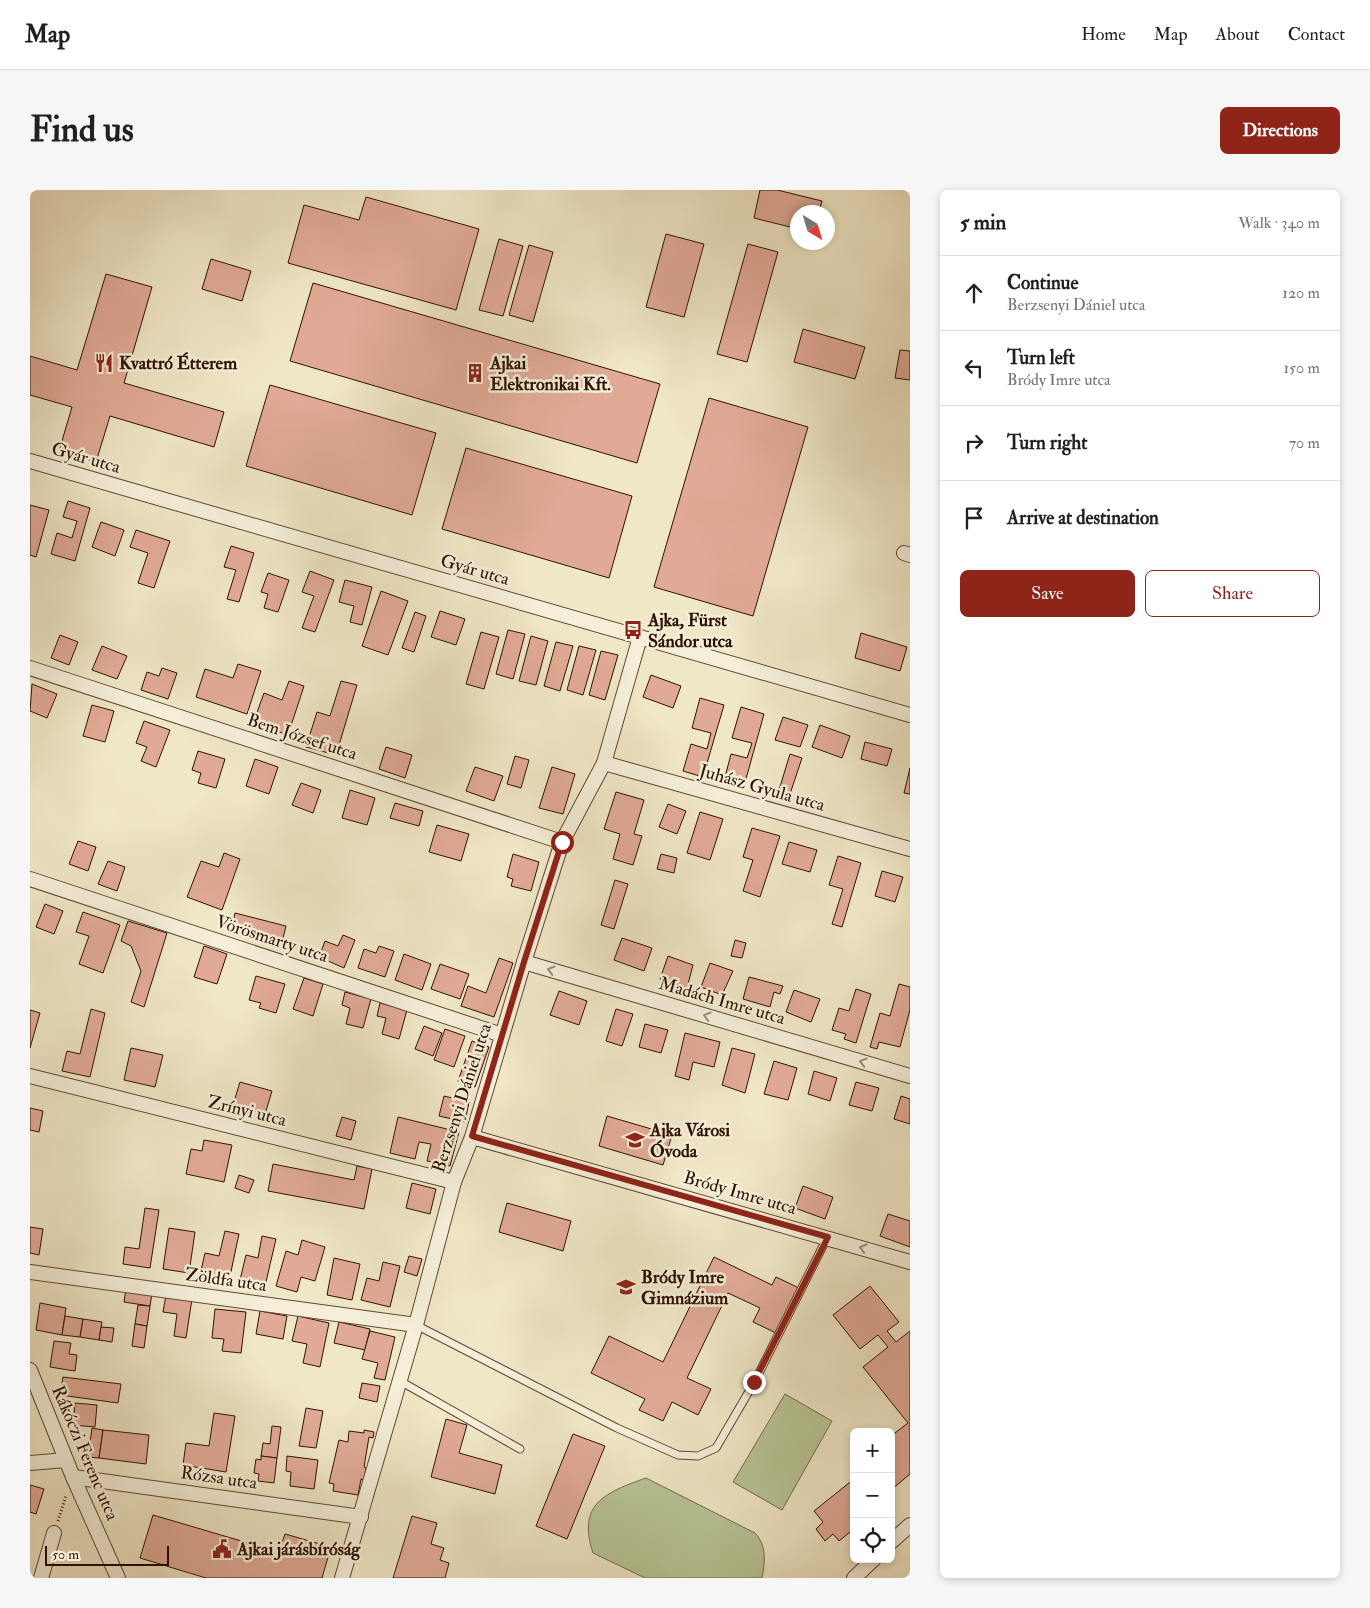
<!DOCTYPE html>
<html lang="en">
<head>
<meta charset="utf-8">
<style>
  :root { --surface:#fff; --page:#f6f6f6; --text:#202124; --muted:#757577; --line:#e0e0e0; --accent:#8f2418 }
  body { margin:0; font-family:"IM FELL Double Pica",serif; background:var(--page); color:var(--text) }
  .controls { position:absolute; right:15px; bottom:15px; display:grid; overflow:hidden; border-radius:8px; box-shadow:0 2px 8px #0003 }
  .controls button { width:45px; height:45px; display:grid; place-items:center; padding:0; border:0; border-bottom:1px solid var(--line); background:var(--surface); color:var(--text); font:25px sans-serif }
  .compass { position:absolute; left:760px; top:15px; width:45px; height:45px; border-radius:50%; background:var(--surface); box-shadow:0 2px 8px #0003; rotate:142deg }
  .scale { position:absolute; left:15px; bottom:12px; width:124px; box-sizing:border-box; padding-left:5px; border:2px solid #2f1200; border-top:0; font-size:14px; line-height:18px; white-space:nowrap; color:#2f1200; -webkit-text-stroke:4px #f5efda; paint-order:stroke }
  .stop { position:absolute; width:15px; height:15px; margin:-11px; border:4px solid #8f2418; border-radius:50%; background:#fff }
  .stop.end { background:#8f2418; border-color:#fff; box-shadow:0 1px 5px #0008 }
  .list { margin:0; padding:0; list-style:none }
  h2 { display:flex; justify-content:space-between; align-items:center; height:65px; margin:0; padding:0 20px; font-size:21px }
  h2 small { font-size:16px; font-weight:400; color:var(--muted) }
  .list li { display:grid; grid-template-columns:32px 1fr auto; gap:15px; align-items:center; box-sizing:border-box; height:75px; padding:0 20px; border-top:1px solid var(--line) }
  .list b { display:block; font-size:19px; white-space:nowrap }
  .list p { margin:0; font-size:16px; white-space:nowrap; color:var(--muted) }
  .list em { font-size:16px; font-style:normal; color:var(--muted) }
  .actions { display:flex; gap:10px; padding:15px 20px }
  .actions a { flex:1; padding:11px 0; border:1px solid var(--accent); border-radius:8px; text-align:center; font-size:18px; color:var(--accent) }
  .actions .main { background:var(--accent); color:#fff }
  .icon { flex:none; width:28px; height:28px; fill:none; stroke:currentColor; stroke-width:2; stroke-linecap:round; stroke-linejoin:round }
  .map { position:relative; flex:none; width:880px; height:1388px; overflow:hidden; border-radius:8px }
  header { display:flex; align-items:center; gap:30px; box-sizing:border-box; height:70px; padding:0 25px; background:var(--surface); border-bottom:1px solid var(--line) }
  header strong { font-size:24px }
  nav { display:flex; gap:28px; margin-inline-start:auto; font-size:18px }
  .intro { display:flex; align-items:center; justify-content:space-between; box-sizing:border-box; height:120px; padding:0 30px }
  h1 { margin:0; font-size:35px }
  .button { padding:12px 22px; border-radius:8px; background:var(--accent); color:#fff; font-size:18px; font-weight:700 }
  main { display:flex; gap:30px; padding:0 30px }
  aside { flex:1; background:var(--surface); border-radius:8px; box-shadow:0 2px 8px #0003 }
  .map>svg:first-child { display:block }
  .green { fill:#b8c596; stroke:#746c4b }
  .building { fill:#e1aa96; stroke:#2f1200 }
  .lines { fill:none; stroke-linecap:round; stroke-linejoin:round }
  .lane-casing { stroke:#5f4732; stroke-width:9 }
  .street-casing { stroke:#5f4732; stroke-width:16 }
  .path { stroke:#2f1200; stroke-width:3; stroke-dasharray:1 2.5; stroke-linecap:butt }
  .lane { stroke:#f5efda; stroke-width:7 }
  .street { stroke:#f5efda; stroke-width:14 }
  .oneway { stroke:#9c8c78 }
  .route { stroke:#8f2418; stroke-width:6 }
  .labels { text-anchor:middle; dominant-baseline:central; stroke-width:5; stroke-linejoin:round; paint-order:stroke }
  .poi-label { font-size:18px; font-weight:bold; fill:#2f1200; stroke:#f5efda; text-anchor:start }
  .street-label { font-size:18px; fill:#2f1200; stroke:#f5efda }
</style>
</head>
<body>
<header>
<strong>Map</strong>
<nav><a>Home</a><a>Map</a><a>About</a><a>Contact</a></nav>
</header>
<div class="intro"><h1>Find us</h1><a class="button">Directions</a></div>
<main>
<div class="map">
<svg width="880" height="1388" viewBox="0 0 880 1388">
  <rect width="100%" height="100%" fill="#f0e7c6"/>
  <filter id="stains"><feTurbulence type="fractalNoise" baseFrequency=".004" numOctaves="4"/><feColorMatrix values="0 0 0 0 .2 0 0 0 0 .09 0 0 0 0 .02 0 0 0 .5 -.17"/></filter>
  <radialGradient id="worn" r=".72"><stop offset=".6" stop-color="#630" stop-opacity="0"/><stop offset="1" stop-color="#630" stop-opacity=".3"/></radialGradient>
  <g class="green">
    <polygon points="755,1204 802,1231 752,1320 703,1292"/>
    <path d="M 616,1288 L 725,1343 C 737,1356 735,1372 732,1388 L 615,1388 L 563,1363 C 547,1314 574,1303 616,1288 Z"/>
  </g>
  <g class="building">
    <polygon points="730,0 747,0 792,11 789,22 768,22 768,39 724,28"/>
    <polygon points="336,7 449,39 426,120 258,73 274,15 329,30"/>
    <polygon points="636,44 674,54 654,127 616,117"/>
    <polygon points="469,49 493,56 473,126 449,120"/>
    <polygon points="718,54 748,62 717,172 687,164"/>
    <polygon points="499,55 523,62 503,132 479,125"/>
    <polygon points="181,69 221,81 212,111 172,99"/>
    <polygon points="76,84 122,97 94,193 194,222 184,257 80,226 66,272 29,261 42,217 0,205 0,166 47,180"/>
    <polygon points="283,93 630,194 607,273 260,171"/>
    <polygon points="773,139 835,157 825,189 764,172"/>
    <polygon points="870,160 880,161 880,190 865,188"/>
    <polygon points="240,195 406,243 382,325 216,276"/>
    <polygon points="679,208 778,237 723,426 624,397"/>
    <polygon points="436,258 602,306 579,388 412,339"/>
    <polygon points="38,311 60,318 45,371 21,364 27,343 42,348 47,331 33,327"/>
    <polygon points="0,315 19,320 6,367 0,365"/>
    <polygon points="71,332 94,340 85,366 62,357"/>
    <polygon points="106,340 140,351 124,398 108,393 118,363 100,357"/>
    <polygon points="201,356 224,363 209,412 197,409 206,380 194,377"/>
    <polygon points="280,381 304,390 285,442 272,438 284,406 272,402"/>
    <polygon points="238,383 259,390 248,422 234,418 238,404 231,402"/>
    <polygon points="315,390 342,397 332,435 320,432 324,416 309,412"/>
    <polygon points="351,401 378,411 358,465 332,456"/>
    <polygon points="410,421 435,429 426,455 401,447"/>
    <polygon points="385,422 396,426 384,462 372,458"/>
    <polygon points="478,440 495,444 483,489 466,484"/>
    <polygon points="451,442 469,447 454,499 436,494"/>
    <polygon points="831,443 877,457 870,481 825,468"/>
    <polygon points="30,445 48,452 39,475 21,468"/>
    <polygon points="501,446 518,451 506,495 489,491"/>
    <polygon points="526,452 543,456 530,501 514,496"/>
    <polygon points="72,456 97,466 87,489 62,480"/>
    <polygon points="549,456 566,460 553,505 537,500"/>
    <polygon points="571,461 588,465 575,510 559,505"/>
    <polygon points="208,474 231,481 217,524 166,507 175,479 203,488"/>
    <polygon points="132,478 147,483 138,509 111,500 117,482 129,486"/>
    <polygon points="621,485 651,496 643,518 613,507"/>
    <polygon points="259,491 274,496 258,545 238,538 240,533 225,528 234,503 252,510"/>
    <polygon points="311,491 327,495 306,565 276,557 287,522 300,526"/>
    <polygon points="2,494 27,504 17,528 0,521"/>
    <polygon points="670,508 694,515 673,587 653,581 661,554 677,559 681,543 662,538"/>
    <polygon points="62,515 84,521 75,552 53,546"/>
    <polygon points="711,517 734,524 714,596 694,591 701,564 717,568 722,553 702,548"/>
    <polygon points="753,527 778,535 770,557 745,550"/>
    <polygon points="114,531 140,540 126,577 111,571 117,557 106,553"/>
    <polygon points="790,535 820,546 812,568 782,557"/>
    <polygon points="835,552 862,559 857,576 831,569"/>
    <polygon points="356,557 382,565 375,588 349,579"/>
    <polygon points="168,561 195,569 186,598 168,593 171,583 162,580"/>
    <polygon points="760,564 772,568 760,604 749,600"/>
    <polygon points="485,566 499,570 491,598 477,594"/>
    <polygon points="225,569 248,577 239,604 216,596"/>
    <polygon points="445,577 473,586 464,611 436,601"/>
    <polygon points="522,577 545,584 533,624 509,618"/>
    <polygon points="880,578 880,604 874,603"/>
    <polygon points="271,593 291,600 283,623 262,615"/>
    <polygon points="320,600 345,608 337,635 312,628"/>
    <polygon points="586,602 614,610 604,644 612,646 603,675 583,669 590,644 574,639"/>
    <polygon points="365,613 393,621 389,636 360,628"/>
    <polygon points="638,614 656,621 647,644 629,637"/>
    <polygon points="670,622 693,629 680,670 657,663"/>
    <polygon points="407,635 439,644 431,671 399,662"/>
    <polygon points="722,638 750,646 730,707 713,701 723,670 713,667"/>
    <polygon points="48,651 66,657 58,681 39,674"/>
    <polygon points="759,652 787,660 780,682 752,674"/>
    <polygon points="194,663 210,669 192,720 157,707 171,671 189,677"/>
    <polygon points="483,664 509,672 501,701 481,696 483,689 477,687"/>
    <polygon points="631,664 647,668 644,683 627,679"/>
    <polygon points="808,666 831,673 812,737 802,734 813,699 799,695"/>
    <polygon points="78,671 95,677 87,701 68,694"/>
    <polygon points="852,681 873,687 865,712 845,706"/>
    <polygon points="585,690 598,694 584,739 571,735"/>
    <polygon points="15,714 33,721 24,744 6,737"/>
    <polygon points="53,722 90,735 73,783 49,774 59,746 46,742"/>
    <polygon points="205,723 256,736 252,752 201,739"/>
    <polygon points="98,731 137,743 114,817 101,812 111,781 101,756 91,751"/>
    <polygon points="313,745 325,750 314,778 289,767 295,751 308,756"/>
    <polygon points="592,748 622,758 614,781 584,770"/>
    <polygon points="705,750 716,753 712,768 701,766"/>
    <polygon points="174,756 197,764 187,794 164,787"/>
    <polygon points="349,756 364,761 355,787 328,778 334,759 346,763"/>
    <polygon points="374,764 401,774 392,800 365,790"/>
    <polygon points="638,766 663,775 657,798 630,789"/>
    <polygon points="469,768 483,773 464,827 431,816 438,796 456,803"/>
    <polygon points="680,773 703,781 692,805 671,797"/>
    <polygon points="410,774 439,784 430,809 401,799"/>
    <polygon points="226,786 255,794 246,823 229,818 231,813 219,810"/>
    <polygon points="719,787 753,796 750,804 744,802 740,817 713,809"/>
    <polygon points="274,788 293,794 283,826 263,819"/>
    <polygon points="869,794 880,797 880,820 870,857 849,852 847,859 840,857 850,823 860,826"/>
    <polygon points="826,799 841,804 826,853 814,849 816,844 802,840 809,818 819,821"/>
    <polygon points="764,800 790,809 781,832 756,822"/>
    <polygon points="529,801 557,811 549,835 520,825"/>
    <polygon points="315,802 341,809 333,838 316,834 320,818 312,815"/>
    <polygon points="350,813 377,820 369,849 352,844 356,828 347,826"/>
    <polygon points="61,819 75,823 60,887 32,881 37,861 50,864"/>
    <polygon points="586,819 603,824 592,856 576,851"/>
    <polygon points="0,820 10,823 0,858"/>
    <polygon points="615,834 638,840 631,863 609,857"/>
    <polygon points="394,836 412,843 403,866 385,859"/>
    <polygon points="415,839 435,846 424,877 404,870"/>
    <polygon points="655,843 690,852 684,877 663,872 659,890 645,886"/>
    <polygon points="442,851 459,857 445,897 428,891"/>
    <polygon points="101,858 133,865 125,897 94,890"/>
    <polygon points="702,858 725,864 715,903 692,895"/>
    <polygon points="744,871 767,878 758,910 734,904"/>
    <polygon points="784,881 807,888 800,911 778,904"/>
    <polygon points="210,892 242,901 235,924 203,915"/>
    <polygon points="826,892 849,898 842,921 819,915"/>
    <polygon points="414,906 439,912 435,932 409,926"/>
    <polygon points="871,906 880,909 880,934 864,929"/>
    <polygon points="0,918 13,921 9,942 0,940"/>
    <polygon points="577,926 642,945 633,975 569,956"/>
    <polygon points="312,927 326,931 321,950 306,946"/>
    <polygon points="368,927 429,942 420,976 397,971 401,954 389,952 385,969 360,963"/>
    <polygon points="174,950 202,955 194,992 156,984 161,959 172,961"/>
    <polygon points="243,974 324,990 327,976 342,979 334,1019 238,1001"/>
    <polygon points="209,985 224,990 219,1003 205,998"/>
    <polygon points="382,993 406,999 400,1024 376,1018"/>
    <polygon points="773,996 803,1007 795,1029 765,1018"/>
    <polygon points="477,1013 541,1031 533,1061 469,1042"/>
    <polygon points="115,1018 129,1020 120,1078 93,1074 95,1057 109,1059"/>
    <polygon points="858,1024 880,1031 880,1057 850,1046"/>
    <polygon points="0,1037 13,1039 9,1065 0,1063"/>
    <polygon points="139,1038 165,1042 159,1083 133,1079"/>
    <polygon points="195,1041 209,1044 199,1091 170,1085 175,1063 189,1066"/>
    <polygon points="232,1046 246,1049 235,1096 210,1090 216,1065 228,1068"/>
    <polygon points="272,1050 295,1057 285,1091 271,1087 267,1102 246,1096 256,1061 268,1065"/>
    <polygon points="379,1066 392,1069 387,1086 374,1082"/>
    <polygon points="684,1067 742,1095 746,1087 769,1098 746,1143 723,1132 730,1118 698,1103 657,1188 681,1199 668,1225 642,1212 633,1231 609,1220 615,1209 561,1183 579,1146 633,1172"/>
    <polygon points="304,1068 330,1074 322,1110 297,1105"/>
    <polygon points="353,1072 370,1076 360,1117 331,1110 337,1088 349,1091"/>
    <polygon points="840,1096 869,1132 857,1141 866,1152 880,1141 880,1284 861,1300 861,1246 878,1233 833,1177 858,1157 848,1145 830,1159 803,1125"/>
    <polygon points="96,1099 122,1103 120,1116 94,1112"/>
    <polygon points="136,1105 162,1109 156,1148 144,1146 147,1124 133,1122"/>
    <polygon points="10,1113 36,1118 32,1145 6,1140"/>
    <polygon points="108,1115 120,1116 117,1136 105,1134"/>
    <polygon points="185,1119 216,1122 211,1163 192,1161 194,1149 182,1148"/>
    <polygon points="230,1121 257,1126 253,1149 226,1144"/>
    <polygon points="35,1126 53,1129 50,1147 32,1145"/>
    <polygon points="268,1126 299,1133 290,1177 273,1173 277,1154 262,1151"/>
    <polygon points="53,1129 72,1132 69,1150 50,1147"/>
    <polygon points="309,1132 340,1139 335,1160 304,1153"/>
    <polygon points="105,1134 117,1136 114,1158 102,1156"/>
    <polygon points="71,1137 84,1138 82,1152 69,1150"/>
    <polygon points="340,1141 365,1147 355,1190 344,1188 348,1173 332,1169"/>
    <polygon points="24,1151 41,1153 39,1164 47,1165 45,1181 20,1177"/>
    <polygon points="33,1187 91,1194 88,1213 30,1205"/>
    <polygon points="332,1193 350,1196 347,1212 329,1208"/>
    <polygon points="45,1213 67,1215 65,1237 43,1235"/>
    <polygon points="276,1218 293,1221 286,1258 269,1256"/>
    <polygon points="184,1223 205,1226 196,1282 153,1275 156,1253 179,1256"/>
    <polygon points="416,1229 437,1235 429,1263 472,1275 465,1304 401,1287"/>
    <polygon points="242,1236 251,1237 247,1268 231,1266 233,1253 240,1254"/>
    <polygon points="62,1238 73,1240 69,1268 58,1267"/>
    <polygon points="73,1240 119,1245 116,1274 69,1268"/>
    <polygon points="334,1240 344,1242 343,1248 339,1247 334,1277 336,1278 334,1290 331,1289 328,1305 303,1301 304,1294 299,1293 309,1250 318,1252 319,1241 334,1243"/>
    <polygon points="543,1244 575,1256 537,1349 506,1336"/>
    <polygon points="231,1266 247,1268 244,1293 228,1291 229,1284 224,1283 226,1269 231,1270"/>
    <polygon points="257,1266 288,1270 284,1299 260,1296 261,1282 256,1281"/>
    <polygon points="824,1289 824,1347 820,1342 809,1351 803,1344 795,1351 786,1339 793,1332 784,1321"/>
    <polygon points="0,1295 14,1299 6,1324 0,1322"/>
    <polygon points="123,1325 225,1355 223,1360 247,1367 255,1344 301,1357 292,1388 176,1388 110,1368"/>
    <polygon points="382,1326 407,1333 401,1354 414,1358 410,1370 419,1373 415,1388 363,1388"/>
  </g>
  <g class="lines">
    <g class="lane-casing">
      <g id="lane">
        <polyline points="386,1135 587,1238 648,1265 668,1266 686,1258 725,1191 797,1048"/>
        <polyline points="370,1191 490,1259"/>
      </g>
    </g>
    <g class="street-casing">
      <g id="street">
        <polyline points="0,271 880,525"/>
        <polyline points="874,363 880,365"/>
        <polyline points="0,478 532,652"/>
        <polyline points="574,573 880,659"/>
        <polyline points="0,689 472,845"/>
        <polyline points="494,772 880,886"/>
        <polyline points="0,886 424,992"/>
        <polyline points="442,947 880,1072"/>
        <polyline points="0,1082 386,1135"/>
        <polyline points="0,1180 43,1287 88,1388"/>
        <polyline points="0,1273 36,1270"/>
        <polyline points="43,1287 331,1327"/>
        <polyline points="861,1352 880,1335"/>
        <polyline points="11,1388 24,1343"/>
        <polyline points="312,1388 386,1135 424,992 442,947 494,772 532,652 574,573 610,447"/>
        <polyline points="824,1388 844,1369"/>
      </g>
    </g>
    <polyline class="path" points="28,1331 36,1306"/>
    <use href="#lane" class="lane"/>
    <use href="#street" class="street"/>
  </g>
  <defs><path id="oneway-chevron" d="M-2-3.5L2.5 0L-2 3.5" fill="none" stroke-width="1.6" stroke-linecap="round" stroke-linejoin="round" transform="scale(1.25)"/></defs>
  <g class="oneway">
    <use href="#oneway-chevron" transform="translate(521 780) rotate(-164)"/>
    <use href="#oneway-chevron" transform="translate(677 826) rotate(-164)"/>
    <use href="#oneway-chevron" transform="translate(833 872) rotate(-164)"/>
    <use href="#oneway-chevron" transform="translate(833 1058) rotate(-163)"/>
  </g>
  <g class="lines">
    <polyline class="route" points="532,652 494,772 442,946 798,1047 724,1192"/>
  </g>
  <defs>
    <g id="restaurant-bare" transform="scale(1.5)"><path d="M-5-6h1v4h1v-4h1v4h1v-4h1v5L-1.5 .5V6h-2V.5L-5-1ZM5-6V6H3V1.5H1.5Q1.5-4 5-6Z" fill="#8f2418" stroke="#f5efda" stroke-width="2.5" paint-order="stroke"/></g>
    <g id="building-bare" transform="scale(1.5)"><path d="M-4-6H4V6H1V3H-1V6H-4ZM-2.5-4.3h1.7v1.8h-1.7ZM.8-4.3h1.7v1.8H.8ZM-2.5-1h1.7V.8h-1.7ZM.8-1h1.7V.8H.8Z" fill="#8f2418" stroke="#f5efda" stroke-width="2.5" paint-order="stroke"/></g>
    <g id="bus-bare" transform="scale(1.5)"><path d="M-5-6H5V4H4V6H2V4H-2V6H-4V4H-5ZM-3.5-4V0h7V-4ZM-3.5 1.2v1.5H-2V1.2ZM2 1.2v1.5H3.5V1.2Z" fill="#8f2418" stroke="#f5efda" stroke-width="2.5" paint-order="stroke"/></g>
    <g id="school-bare" transform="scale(1.5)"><path d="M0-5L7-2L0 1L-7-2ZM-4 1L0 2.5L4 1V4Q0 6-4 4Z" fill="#8f2418" stroke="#f5efda" stroke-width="2.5" paint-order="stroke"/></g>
    <g id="civic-bare" transform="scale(1.5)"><path d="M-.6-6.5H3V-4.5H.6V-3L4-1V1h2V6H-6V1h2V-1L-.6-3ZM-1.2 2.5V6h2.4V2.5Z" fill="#8f2418" stroke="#f5efda" stroke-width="2.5" paint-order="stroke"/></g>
  </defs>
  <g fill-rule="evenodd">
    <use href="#restaurant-bare" x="74" y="173"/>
    <use href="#building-bare" x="445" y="183"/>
    <use href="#bus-bare" x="603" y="440"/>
    <use href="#school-bare" x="605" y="950"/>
    <use href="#school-bare" x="596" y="1097"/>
    <use href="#civic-bare" x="192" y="1359"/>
  </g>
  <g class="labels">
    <g class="poi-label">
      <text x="89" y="173">Kvattró Étterem</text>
      <text x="460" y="173">Ajkai<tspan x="460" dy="21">Elektronikai Kft.</tspan></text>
      <text x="618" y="430">Ajka, Fürst<tspan x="618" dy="21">Sándor utca</tspan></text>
      <text x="620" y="940">Ajka Városi<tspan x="620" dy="21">Óvoda</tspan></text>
      <text x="611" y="1087">Bródy Imre<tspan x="611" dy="21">Gimnázium</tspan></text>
      <text x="207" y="1359">Ajkai járásbíróság</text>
    </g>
    <g class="street-label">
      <text transform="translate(56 268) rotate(16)">Gyár utca</text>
      <text transform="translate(445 380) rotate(16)">Gyár utca</text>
      <text transform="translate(272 547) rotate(18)">Bem József utca</text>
      <text transform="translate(732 598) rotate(16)">Juhász Gyula utca</text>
      <text transform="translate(242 749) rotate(18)">Vörösmarty utca</text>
      <text transform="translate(692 811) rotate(16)">Madách Imre utca</text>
      <text transform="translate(432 908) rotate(-72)">Berzsenyi Dániel utca</text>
      <text transform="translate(217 921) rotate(14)">Zrínyi utca</text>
      <text transform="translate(710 1003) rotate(16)">Bródy Imre utca</text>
      <text transform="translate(196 1090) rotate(8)">Zöldfa utca</text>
      <text transform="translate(55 1263) rotate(67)">Rákóczi Ferenc utca</text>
      <text transform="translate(189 1288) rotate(8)">Rózsa utca</text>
    </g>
  </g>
  <rect width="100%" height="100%" filter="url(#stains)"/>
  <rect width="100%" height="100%" fill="url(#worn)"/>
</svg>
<div class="controls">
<button>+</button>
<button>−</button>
<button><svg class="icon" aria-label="locate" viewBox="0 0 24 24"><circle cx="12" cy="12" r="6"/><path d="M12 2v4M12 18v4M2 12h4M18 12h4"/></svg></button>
</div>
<svg class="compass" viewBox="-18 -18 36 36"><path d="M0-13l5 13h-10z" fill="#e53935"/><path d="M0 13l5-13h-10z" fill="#757577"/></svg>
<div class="scale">50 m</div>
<div class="stop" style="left:532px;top:652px"></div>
<div class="stop end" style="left:724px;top:1192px"></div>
</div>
<aside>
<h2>5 min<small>Walk · 340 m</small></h2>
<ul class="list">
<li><svg class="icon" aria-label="ahead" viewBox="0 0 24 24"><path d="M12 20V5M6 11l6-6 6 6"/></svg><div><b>Continue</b><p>Berzsenyi Dániel utca</p></div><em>120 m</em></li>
<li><svg class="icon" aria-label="left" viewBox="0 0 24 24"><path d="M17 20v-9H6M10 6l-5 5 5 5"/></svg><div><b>Turn left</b><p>Bródy Imre utca</p></div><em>150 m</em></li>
<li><svg class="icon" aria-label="right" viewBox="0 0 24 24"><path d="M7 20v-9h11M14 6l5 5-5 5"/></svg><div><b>Turn right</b></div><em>70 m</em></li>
<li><svg class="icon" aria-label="arrive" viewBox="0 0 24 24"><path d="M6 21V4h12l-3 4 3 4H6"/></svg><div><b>Arrive at destination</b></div></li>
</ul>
<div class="actions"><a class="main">Save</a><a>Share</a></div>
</aside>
</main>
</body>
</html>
